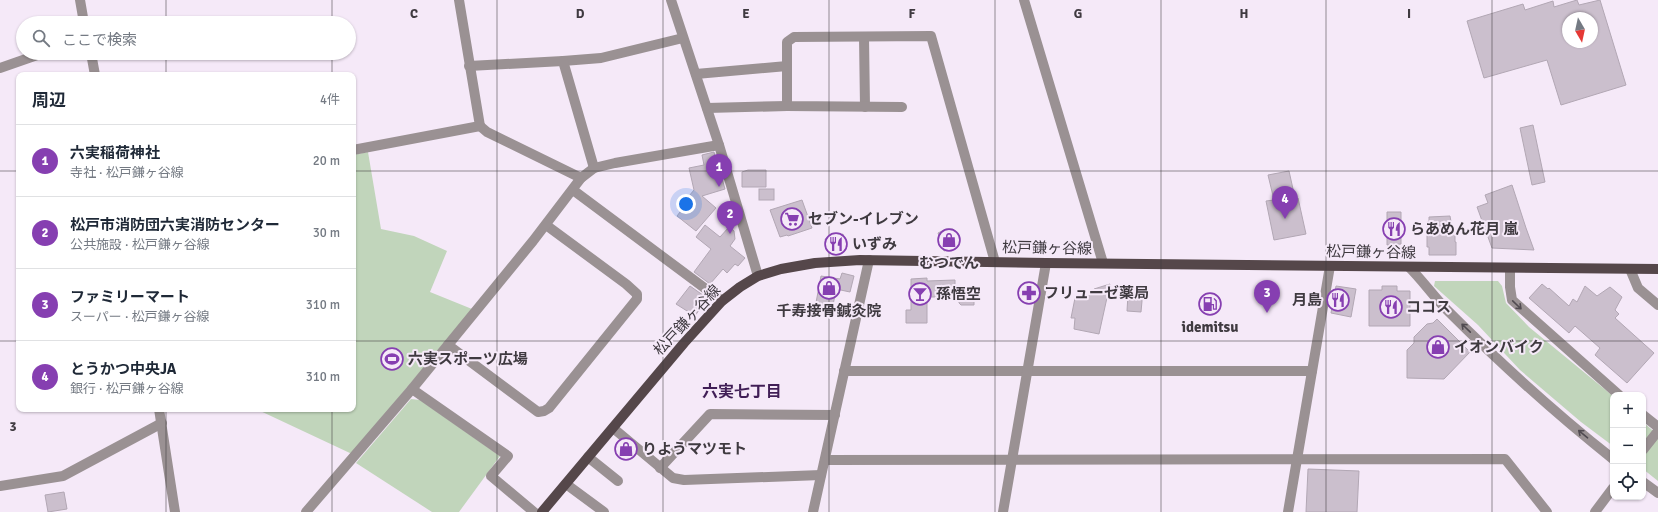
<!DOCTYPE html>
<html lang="ja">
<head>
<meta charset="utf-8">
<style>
  :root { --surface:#fff; --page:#f2f2f3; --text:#1f2937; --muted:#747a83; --line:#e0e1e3; --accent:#863fb1 }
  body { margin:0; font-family:Signika,"Noto Sans JP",sans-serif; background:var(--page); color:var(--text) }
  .controls { position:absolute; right:12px; bottom:12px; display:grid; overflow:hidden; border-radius:8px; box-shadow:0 1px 3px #0004 }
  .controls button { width:36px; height:36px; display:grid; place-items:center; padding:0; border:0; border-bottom:1px solid var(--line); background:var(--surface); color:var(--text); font:20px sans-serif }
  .compass { position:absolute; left:1562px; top:12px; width:36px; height:36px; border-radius:50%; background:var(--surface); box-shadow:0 1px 3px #0004; rotate:171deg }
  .you { position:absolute; left:686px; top:204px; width:14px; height:14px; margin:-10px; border:3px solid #fff; border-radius:50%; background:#1a73e8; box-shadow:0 0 0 6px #1a73e833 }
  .badge { display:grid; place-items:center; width:26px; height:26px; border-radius:50%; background:var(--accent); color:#fff; font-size:13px; font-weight:700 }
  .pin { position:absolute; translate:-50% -33px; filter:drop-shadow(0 1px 2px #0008) }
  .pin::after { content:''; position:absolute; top:21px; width:14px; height:12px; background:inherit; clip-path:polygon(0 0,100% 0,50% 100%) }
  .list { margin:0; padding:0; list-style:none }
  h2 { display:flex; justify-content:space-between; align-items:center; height:52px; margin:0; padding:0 16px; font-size:17px }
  h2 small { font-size:13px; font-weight:400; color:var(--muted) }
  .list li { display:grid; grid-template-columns:26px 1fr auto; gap:12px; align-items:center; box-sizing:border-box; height:72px; padding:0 16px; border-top:1px solid var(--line) }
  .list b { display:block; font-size:15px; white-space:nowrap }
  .list p { margin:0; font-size:13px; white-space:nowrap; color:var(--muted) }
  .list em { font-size:13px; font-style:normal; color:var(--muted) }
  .icon { flex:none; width:22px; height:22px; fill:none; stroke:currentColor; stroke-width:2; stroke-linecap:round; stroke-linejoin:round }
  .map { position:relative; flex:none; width:1658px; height:512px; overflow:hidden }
  .search { position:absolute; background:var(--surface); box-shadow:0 1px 3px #0004; left:16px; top:16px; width:340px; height:44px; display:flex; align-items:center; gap:10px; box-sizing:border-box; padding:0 14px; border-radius:22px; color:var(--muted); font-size:15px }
  .panel { position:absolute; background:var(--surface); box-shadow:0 1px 3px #0004; left:16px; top:72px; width:340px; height:340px; border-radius:8px }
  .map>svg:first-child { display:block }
  .green { fill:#c1d5bb }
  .building { fill:#cbbfcd; stroke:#b2a7b4; fill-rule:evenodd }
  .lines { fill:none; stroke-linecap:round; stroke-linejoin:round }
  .minor { stroke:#9a9193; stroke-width:10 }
  .major { stroke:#55474a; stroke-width:10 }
  .oneway { stroke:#514b51 }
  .grid { fill:none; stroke:#3f3a40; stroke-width:1; stroke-opacity:0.55 }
  .labels { text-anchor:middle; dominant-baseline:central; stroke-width:4; stroke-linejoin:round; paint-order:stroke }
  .poi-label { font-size:15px; font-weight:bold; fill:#3f3a40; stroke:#f5e9f8; text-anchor:start }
  .street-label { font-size:15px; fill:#3f3a40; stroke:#f5e9f8 }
  .neighbourhood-label { font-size:16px; font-weight:bold; fill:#401e56; stroke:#f5e9f8 }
  .grid-label { font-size:13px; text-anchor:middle; font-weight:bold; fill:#3f3a40; stroke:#f5e9f8; stroke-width:4; stroke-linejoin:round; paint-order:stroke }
</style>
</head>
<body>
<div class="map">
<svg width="1658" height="512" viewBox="0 0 1658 512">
  <rect width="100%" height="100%" fill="#f5e9f8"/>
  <g class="green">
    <polygon points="368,152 381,229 414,236 447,251 430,292 472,309 352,454 256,409 353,409 353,155"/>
    <polygon points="1435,281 1498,281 1502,286 1506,303 1529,327 1613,396 1613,446 1581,422 1520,370 1478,325 1434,286"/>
    <polygon points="411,399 420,400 500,456 459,512 432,512 356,463"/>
    <polygon points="1643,422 1658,435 1658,481 1643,469"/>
  </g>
  <g class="building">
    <path d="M 1577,0 L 1579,5 L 1600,0 L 1626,85 L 1561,105 L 1547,60 L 1484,78 L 1467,21 L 1523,4 L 1525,10 L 1553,1 L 1554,7 ZM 1568,18 L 1592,18 L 1592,42 L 1568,42 Z"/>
    <polygon points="1533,125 1545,182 1532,185 1520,128"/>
    <polygon points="714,152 719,175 721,175 725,189 702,196 716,208 696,231 677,216 686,204 684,202 694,190 689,168 704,165 702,155"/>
    <polygon points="748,170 766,170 766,187 742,187 742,172"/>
    <polygon points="1289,171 1295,198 1298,198 1306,234 1274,240 1266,201 1274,200 1268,175"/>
    <polygon points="1512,185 1526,228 1534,250 1492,248 1477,207 1488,203 1485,195"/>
    <rect x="759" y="189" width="15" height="11"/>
    <polygon points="802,200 812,228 788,236 787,235 780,237 770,210"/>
    <polygon points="1387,212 1401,212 1401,244 1387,245"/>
    <polygon points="1450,216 1453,233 1455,234 1455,242 1456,242 1456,255 1429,255 1429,247 1427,247 1427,222 1429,222 1429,217"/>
    <polygon points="705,225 720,237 729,227 734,231 735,239 730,246 745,258 738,266 735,264 727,273 723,269 710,284 694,272 711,249 696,237"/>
    <polygon points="946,229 953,229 958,247 944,251 938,233"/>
    <polygon points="843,234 847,247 829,252 825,239"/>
    <polygon points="842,273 854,276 850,292 836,289 832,311 815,308 821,276 840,279"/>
    <polygon points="927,278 927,281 955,280 955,287 971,287 971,289 974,289 974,305 961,305 959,303 959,297 927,297 927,323 906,323 906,310 911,310 911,279"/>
    <polygon points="1110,284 1099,334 1074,329 1075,318 1071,318 1075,298 1086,299 1094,289"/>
    <polygon points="1542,284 1548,289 1549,288 1569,306 1573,299 1577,302 1585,286 1597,296 1610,287 1622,297 1615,310 1619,314 1615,318 1654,353 1627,383 1595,355 1600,348 1575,326 1569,333 1529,298"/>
    <polygon points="690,286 707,298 695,316 676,304"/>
    <polygon points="1336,286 1356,289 1351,317 1331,313"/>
    <polygon points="1382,286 1397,286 1397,291 1410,291 1410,326 1369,326 1369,290 1382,290"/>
    <polygon points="1131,287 1142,288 1143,290 1141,312 1127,311 1128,294 1131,294"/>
    <polygon points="1437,319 1470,352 1444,379 1407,378 1407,350 1414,343 1414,337 1427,324 1433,323"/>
    <polygon points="1308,469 1359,471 1357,512 1306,512"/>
    <polygon points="64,492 67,509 48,512 45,495"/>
  </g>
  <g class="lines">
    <g class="minor">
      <polyline points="80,0 84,23"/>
      <polyline points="671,0 719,145 758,276"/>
      <polyline points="1024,0 1103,263"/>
      <polyline points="864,37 865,107"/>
      <polyline points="91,53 95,75"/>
      <polyline points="563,61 601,58 683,38"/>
      <polyline points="469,66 563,61 594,168"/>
      <polyline points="0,68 43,53"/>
      <polyline points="696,74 787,66"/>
      <polyline points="902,107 787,106 787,42 794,37 931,36 995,262"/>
      <polyline points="707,108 787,106"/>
      <polyline points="480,126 487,132 581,178"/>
      <polyline points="353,150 480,126 459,0"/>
      <polyline points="573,190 722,301"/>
      <path d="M 1409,267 C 1423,281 1434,297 1447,310 C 1500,363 1555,413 1613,459"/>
      <polyline points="1510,268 1510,287 1512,300 1619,395"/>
      <polyline points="1630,269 1638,288 1658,305"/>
      <polyline points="448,345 538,412 544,411 549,408 637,299 637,294 626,284 546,225"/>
      <polyline points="844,371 1312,371"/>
      <polyline points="412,389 508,456 491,476 534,512"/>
      <polyline points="159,409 175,512"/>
      <polyline points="1643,415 1658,427"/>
      <polyline points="613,428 673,478 684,480 821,475"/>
      <polyline points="1643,450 1658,431"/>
      <polyline points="588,457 618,481"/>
      <polyline points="825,460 1505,459 1547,512"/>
      <polyline points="660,468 710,414 835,415"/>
      <polyline points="1643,482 1658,493"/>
      <polyline points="566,484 604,512"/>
      <polyline points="0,486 63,476 162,423"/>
      <polyline points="306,512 412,389 533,241 581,178 594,168 615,163 719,145"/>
      <polyline points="813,512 869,260"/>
      <polyline points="1003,512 1046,263"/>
      <polyline points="1288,512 1330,266"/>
      <polyline points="1595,512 1613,488"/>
    </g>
    <polyline class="major" points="542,512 684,343 722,301 740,287 758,276 781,269 815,263 860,260 1046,263 1658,269"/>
  </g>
  <defs><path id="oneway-shaft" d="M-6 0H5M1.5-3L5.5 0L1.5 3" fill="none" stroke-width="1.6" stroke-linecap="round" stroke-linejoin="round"/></defs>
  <g class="oneway">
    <use href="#oneway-shaft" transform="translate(1517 305) rotate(44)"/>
    <use href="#oneway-shaft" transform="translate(1466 328) rotate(-136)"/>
    <use href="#oneway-shaft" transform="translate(1583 434) rotate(-140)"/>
  </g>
  <path class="grid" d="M 166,0 L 166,23M 332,0 L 332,23M 497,0 L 497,512M 663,0 L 663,512M 829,0 L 829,512M 995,0 L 995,512M 1161,0 L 1161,512M 1326,0 L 1326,512M 1492,0 L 1492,512M 166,53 L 166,75M 332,53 L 332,75M 0,171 L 19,171M 353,171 L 1658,171M 0,341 L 19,341M 353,341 L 1658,341M 166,409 L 166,512M 332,409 L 332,512"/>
  <defs>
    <g id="supermarket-ring" transform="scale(1.15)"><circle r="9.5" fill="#f5e9f8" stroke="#863fb1" stroke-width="1.5"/><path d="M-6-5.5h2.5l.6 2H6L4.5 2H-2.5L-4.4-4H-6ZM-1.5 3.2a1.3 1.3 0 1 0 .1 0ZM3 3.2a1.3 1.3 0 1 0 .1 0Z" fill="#863fb1"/></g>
    <g id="restaurant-ring" transform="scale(1.15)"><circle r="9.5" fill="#f5e9f8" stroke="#863fb1" stroke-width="1.5"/><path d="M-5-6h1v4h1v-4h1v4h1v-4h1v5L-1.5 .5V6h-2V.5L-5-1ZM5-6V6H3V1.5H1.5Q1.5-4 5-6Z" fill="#863fb1"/></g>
    <g id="shop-ring" transform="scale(1.15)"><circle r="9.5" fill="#f5e9f8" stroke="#863fb1" stroke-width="1.5"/><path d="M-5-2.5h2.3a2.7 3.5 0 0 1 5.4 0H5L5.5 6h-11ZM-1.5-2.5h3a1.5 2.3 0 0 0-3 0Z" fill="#863fb1"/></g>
    <g id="pharmacy-ring" transform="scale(1.15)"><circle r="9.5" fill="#f5e9f8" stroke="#863fb1" stroke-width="1.5"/><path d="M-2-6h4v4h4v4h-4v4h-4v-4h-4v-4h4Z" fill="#863fb1"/></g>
    <g id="bar-ring" transform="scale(1.15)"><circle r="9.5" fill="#f5e9f8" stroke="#863fb1" stroke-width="1.5"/><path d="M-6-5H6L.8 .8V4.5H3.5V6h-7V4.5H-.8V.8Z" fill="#863fb1"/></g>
    <g id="fuel-ring" transform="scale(1.15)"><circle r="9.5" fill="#f5e9f8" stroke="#863fb1" stroke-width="1.5"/><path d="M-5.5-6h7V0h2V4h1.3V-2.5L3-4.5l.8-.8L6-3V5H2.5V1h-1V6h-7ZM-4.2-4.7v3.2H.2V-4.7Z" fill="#863fb1"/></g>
    <g id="stadium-ring" transform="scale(1.15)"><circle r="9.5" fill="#f5e9f8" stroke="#863fb1" stroke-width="1.5"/><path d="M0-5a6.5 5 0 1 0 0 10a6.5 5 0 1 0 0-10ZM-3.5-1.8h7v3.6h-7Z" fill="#863fb1"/></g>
  </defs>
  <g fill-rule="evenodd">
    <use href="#supermarket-ring" x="792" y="219"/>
    <use href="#restaurant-ring" x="1394" y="229"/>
    <use href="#shop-ring" x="949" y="240"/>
    <use href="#restaurant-ring" x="836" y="244"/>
    <use href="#shop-ring" x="829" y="288"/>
    <use href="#pharmacy-ring" x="1029" y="293"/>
    <use href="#bar-ring" x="920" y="294"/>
    <use href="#restaurant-ring" x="1338" y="300"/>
    <use href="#fuel-ring" x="1210" y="304"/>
    <use href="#restaurant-ring" x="1391" y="307"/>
    <use href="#shop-ring" x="1438" y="347"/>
    <use href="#stadium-ring" x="392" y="359"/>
    <use href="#shop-ring" x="626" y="449"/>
  </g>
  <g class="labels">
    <g class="poi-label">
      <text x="808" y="219">セブン-イレブン</text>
      <text x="1410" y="229">らあめん花月 嵐</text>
      <text x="852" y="244">いずみ</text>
      <text x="949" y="263" text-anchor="middle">むつでん</text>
      <text x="1044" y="293">フリューゼ薬局</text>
      <text x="936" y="294">孫悟空</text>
      <text x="1322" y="300" text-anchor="end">月島</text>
      <text x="1406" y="307">ココス</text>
      <text x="829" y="311" text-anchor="middle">千寿接骨鍼灸院</text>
      <text x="1210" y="327" text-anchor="middle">idemitsu</text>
      <text x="1454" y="347">イオンバイク</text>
      <text x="408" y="359">六実スポーツ広場</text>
      <text x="642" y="449">りようマツモト</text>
    </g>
    <g class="street-label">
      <text transform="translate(1047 248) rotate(1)">松戸鎌ヶ谷線</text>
      <text transform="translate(1371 252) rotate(1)">松戸鎌ヶ谷線</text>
      <text transform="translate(687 320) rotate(-47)">松戸鎌ヶ谷線</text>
    </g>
    <g class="neighbourhood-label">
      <text x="742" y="392">六実七丁目</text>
    </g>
  </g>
  <g class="grid-label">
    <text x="414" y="18">C</text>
    <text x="580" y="18">D</text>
    <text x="746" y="18">E</text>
    <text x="912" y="18">F</text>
    <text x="1078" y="18">G</text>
    <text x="1244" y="18">H</text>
    <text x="1409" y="18">I</text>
    <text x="13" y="431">3</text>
  </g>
</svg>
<div class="controls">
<button>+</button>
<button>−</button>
<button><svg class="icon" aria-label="locate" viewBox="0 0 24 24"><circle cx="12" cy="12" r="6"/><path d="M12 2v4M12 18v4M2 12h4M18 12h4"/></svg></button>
</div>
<svg class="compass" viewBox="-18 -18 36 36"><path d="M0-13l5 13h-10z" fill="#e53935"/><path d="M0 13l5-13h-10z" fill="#747a83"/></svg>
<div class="you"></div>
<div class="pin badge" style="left:719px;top:187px">1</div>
<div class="pin badge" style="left:730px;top:234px">2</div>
<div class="pin badge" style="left:1267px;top:313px">3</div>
<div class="pin badge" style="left:1285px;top:219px">4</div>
<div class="search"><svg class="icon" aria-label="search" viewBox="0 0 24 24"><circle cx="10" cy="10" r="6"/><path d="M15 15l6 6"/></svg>ここで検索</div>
<section class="panel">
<h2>周辺<small>4件</small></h2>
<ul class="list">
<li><span class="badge">1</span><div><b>六実稲荷神社</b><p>寺社 · 松戸鎌ヶ谷線</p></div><em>20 m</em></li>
<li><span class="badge">2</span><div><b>松戸市消防団六実消防センター</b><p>公共施設 · 松戸鎌ヶ谷線</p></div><em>30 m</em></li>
<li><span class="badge">3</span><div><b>ファミリーマート</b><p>スーパー · 松戸鎌ヶ谷線</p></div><em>310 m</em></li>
<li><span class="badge">4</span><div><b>とうかつ中央JA</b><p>銀行 · 松戸鎌ヶ谷線</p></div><em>310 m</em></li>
</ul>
</section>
</div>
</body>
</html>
